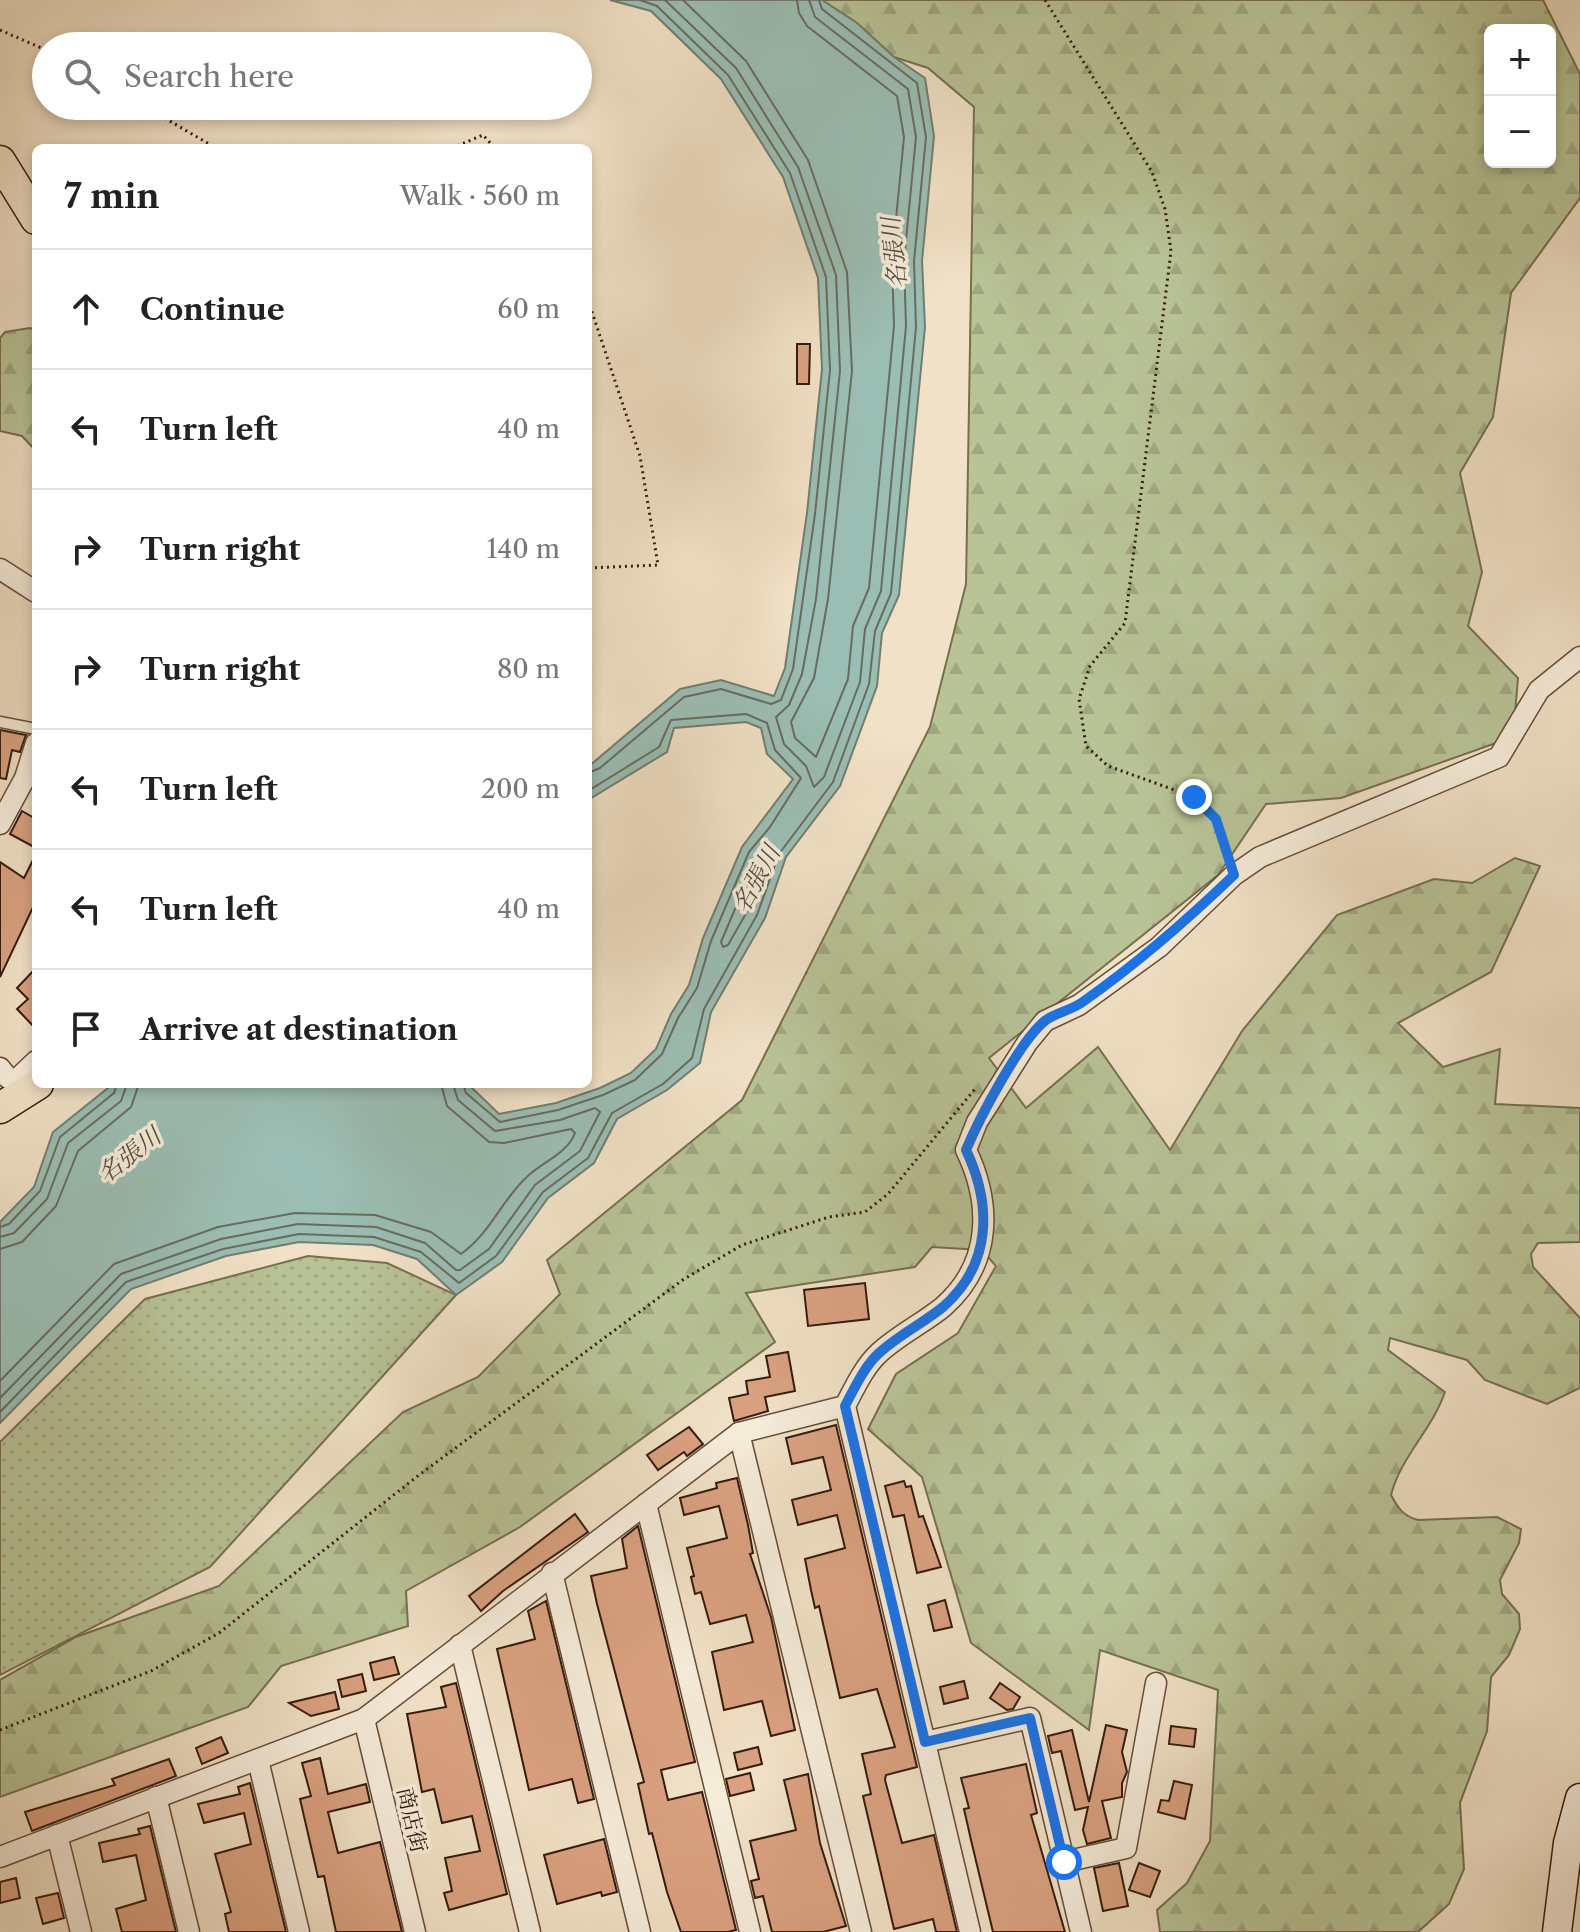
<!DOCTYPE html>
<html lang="en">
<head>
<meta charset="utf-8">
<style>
  :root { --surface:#fff; --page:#f2f2f2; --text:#222; --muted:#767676; --line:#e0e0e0 }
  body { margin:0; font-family:"Libre Caslon Text","Noto Serif JP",serif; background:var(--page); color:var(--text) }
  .controls { position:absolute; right:24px; top:24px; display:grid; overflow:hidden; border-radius:12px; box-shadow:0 4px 12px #0003 }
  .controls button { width:72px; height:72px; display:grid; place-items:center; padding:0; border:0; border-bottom:2px solid var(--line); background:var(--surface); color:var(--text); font:40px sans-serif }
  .stop { position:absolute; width:24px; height:24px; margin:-18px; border:6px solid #1a73e8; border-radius:50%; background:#fff }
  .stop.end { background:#1a73e8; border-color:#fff; box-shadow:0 2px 8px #0008 }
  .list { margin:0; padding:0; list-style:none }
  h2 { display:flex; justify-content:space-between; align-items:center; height:104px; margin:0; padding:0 32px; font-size:34px }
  h2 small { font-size:26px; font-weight:400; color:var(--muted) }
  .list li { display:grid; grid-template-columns:52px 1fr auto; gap:24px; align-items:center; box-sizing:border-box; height:120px; padding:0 32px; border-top:2px solid var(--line) }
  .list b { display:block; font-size:30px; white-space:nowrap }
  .list em { font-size:26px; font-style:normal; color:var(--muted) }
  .icon { flex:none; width:44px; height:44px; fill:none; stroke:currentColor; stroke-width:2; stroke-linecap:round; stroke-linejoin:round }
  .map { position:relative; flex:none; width:1580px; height:1932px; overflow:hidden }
  .search { position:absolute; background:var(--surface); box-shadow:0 4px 12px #0003; left:32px; top:32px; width:560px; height:88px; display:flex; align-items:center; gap:20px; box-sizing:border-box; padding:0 28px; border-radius:44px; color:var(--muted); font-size:30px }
  .panel { position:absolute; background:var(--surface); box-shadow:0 4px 12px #0003; left:32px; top:144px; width:560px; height:944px; border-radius:12px }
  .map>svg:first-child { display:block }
  .grass { fill:url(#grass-dots); stroke:#766f51; stroke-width:2 }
  .forest { fill:url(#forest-firs); stroke:#766f51; stroke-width:2; fill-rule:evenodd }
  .water { fill:#9bbeb4; stroke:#727d71; stroke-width:2 }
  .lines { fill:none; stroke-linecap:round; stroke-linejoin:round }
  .shore { stroke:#686c60; stroke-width:2 }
  .building { fill:#daa180; stroke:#351b0c; stroke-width:2 }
  .lane-casing { stroke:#644c3a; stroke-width:13 }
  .street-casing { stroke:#644c3a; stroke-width:23 }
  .secondary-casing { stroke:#351b0c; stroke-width:31 }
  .primary-casing { stroke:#351b0c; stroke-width:33 }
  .path { stroke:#351b0c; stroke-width:3; stroke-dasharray:2 4; stroke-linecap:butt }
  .lane { stroke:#f6ecda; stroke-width:10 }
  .street { stroke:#f6ecda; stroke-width:20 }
  .secondary { stroke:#f6ecda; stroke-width:28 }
  .primary { stroke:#f1e1c6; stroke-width:30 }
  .route { stroke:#1a73e8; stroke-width:10 }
  .labels { text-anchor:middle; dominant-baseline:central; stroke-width:7; stroke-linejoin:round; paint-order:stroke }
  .street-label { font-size:22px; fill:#351b0c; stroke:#f6ecda }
  .water-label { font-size:24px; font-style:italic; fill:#544c3e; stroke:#f6ecda }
</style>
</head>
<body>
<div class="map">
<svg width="1580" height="1932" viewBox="0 0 1580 1932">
  <defs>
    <pattern id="grass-dots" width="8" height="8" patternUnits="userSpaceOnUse" patternTransform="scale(2)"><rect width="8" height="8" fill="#b8c396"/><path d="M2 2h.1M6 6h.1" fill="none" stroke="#9fa780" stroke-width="1.8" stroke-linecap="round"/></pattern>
    <pattern id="forest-firs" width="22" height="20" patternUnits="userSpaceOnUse" patternTransform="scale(2)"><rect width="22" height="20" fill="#b8c396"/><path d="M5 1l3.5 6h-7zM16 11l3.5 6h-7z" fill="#9fa780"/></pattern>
  </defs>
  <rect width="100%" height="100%" fill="#f1e1c6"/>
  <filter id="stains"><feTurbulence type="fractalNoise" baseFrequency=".0025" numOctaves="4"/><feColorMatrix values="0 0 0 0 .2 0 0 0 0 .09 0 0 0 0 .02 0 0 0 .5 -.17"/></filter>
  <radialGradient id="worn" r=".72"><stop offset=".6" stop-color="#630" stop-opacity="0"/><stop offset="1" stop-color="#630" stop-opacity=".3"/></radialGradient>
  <polygon class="grass" points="308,1256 387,1263 456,1295 210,1567 0,1675 0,1442 145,1299"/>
  <g class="forest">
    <path d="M 822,0 L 1543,0 L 1580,74 L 1580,198 L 1511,293 L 1493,417 L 1460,473 L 1482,572 L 1468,626 L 1518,678 L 1513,737 L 1341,798 L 1266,804 L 1218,875 L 989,1058 L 1026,1108 L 1098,1047 L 1170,1150 L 1242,1031 L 1337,915 L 1434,879 L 1472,883 L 1515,858 L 1540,866 L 1491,972 L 1398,1023 L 1443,1067 L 1500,1049 L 1495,1104 L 1580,1108 L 1580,1242 L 1538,1243 L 1531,1254 L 1533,1267 L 1580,1318 L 1580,1388 L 1547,1404 L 1485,1380 L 1467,1360 L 1390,1338 L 1388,1350 L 1445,1392 C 1432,1430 1401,1456 1391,1495 C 1398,1508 1403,1516 1418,1520 L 1497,1517 L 1521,1529 L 1519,1543 L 1500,1580 L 1502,1594 L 1519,1614 L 1520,1629 L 1509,1655 L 1491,1677 L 1487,1731 L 1460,1803 L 1464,1869 L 1449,1904 L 1418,1932 L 1160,1932 L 1157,1910 L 1187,1883 L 1210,1841 L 1218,1690 L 1100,1650 L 1089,1730 L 971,1643 L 922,1477 L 868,1429 L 896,1374 L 958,1333 L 996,1266 L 982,1250 L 932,1247 L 915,1267 L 746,1293 L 775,1342 L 520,1527 L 406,1591 L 408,1626 L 281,1666 L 248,1707 L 0,1797 L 0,1680 L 76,1637 L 219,1586 L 403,1412 L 478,1377 L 560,1294 L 547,1260 L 742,1100 L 930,727 L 966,584 L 974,107 L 928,68 L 894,57 L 857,23 ZM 1490,30 L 1550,30 L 1550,162 L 1490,162 Z"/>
    <polygon points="30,328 36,330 36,451 22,436 0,431 0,338 5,332"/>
  </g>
  <polygon class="water" points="610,0 822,0 857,23 894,57 925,78 934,136 922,261 925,327 899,595 882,633 877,686 840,786 786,857 765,918 711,1012 700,1063 667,1090 617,1119 594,1163 548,1198 502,1262 456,1295 417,1259 373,1245 299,1242 226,1256 131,1289 0,1423 0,1222 34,1187 53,1132 113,1084 468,1084 499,1114 556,1103 600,1088 631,1073 656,1049 671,1014 689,985 703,938 742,847 793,779 767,754 761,728 746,722 674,728 667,752 588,800 588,767 680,689 721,680 774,696 785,668 807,513 822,369 818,278 783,177 721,79 651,11"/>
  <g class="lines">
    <g class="shore">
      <polyline points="665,0 736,68 798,167 836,275 840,371 816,599 802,674 789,705 776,717 784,744 806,766 814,787 824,777 860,682 865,629 881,591 906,326 904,261 916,137 908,89 815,17 809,0"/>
      <polyline points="683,0 746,61 808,160 847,272 852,371 828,599 814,678 791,722 795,738 816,757 848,679 853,626 869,588 894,326 892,260 904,137 897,96 807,26 799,13 797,0"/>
      <polyline points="588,773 600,768 684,697 721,689 771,704 781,700 793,669 815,514 830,370 826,277 790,173 728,75 657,6 640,0"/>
      <polygon points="765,852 767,857 748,910 728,945 723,947 721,942 757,857"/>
      <polyline points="463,1084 466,1093 500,1122 558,1110 603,1095 635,1080 662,1054 678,1018 697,988 711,941 749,852 770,827 801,778 775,750 767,723 746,714 671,720 659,747 588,791"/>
      <polyline points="0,1227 9,1224 40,1191 60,1137 114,1093 117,1084"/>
      <polyline points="0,1237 14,1233 47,1199 68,1143 121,1101 127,1084"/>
      <polyline points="0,1249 22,1242 56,1206 78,1151 131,1107 139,1084"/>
      <path d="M 0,1381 L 114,1264 L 218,1227 L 295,1213 L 375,1215 L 431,1232 L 461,1254 C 491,1233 503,1197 530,1174 C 545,1161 568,1152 575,1133 L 571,1129 L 504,1143 L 489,1142 L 447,1106 L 441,1084"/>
      <polyline points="0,1398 121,1274 221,1239 298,1224 376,1227 425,1243 456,1270 460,1270 489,1249 535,1185 580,1151 600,1112 595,1108 560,1120 495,1131 458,1100 453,1084"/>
      <polyline points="0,1412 126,1282 223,1249 299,1234 374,1237 421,1252 459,1283 496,1256 543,1192 588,1158 612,1113 663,1084 692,1058 704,1009 757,915 779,854 833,782 869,684 875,631 891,593 916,327 914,261 926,137 917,83 822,9 819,0"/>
    </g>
  </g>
  <g class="building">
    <polygon points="797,344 810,344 809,384 797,384"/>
    <polygon points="0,730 26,735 20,752 12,750 6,779 0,778"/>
    <polygon points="22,811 36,819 36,848 10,834"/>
    <polygon points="36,854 36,901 0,977 0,862 24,878"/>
    <polygon points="36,968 36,1029 17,1009 28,999 17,988"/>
    <polygon points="865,1283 869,1319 808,1326 804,1290"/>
    <polygon points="788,1352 795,1391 765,1397 768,1411 734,1421 729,1398 748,1394 746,1381 770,1377 766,1356"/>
    <polygon points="836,1425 917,1767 886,1775 885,1780 902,1843 934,1835 957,1932 936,1932 933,1919 894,1929 863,1796 871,1794 862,1754 895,1747 877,1689 840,1698 819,1606 815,1608 811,1590 805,1559 845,1548 837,1515 798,1525 792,1500 831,1490 823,1457 792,1464 786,1438"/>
    <polygon points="689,1427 703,1444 687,1456 684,1452 658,1470 647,1455"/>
    <polygon points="737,1478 748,1525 753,1553 750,1554 771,1617 795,1730 771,1736 762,1701 724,1710 712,1652 753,1642 746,1615 710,1624 701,1592 695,1594 691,1577 694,1576 687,1548 727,1538 719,1506 684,1515 680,1498 717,1488 716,1483"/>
    <polygon points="904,1481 906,1487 911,1486 919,1517 923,1516 941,1567 917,1573 904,1515 893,1517 885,1486"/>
    <polygon points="575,1514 588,1532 503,1591 481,1611 469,1596"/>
    <polygon points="638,1526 695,1762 661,1770 668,1800 702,1792 736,1930 728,1932 681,1932 667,1892 652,1833 649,1834 638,1784 644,1782 597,1604 591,1576 627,1568 622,1539"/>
    <polygon points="945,1600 952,1627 934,1631 928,1605"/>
    <polygon points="546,1601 594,1799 578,1803 572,1779 529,1790 497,1649 535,1639 528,1611"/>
    <polygon points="394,1657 399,1674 374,1680 370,1663"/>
    <polygon points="362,1674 366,1691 342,1697 338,1680"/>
    <polygon points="964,1681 968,1698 944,1704 940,1687"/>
    <polygon points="456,1683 507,1894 449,1910 444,1893 452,1891 445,1858 480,1851 472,1816 442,1823 434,1789 422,1792 407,1714 446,1707 441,1687"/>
    <polygon points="1000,1683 1020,1697 1013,1709 1007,1710 990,1698"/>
    <polygon points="335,1692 339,1709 311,1716 289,1703"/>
    <polygon points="1106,1725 1127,1730 1122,1752 1127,1772 1122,1783 1122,1797 1102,1801 1111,1838 1087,1844 1083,1830 1088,1807 1075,1810 1061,1751 1052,1753 1048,1736 1072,1730 1089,1802"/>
    <polygon points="1171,1726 1196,1729 1194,1747 1169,1744"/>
    <polygon points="221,1737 228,1753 202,1764 196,1748"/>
    <polygon points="758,1747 762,1764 738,1770 734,1753"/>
    <polygon points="320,1758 328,1794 366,1784 370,1802 328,1812 338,1853 380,1842 402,1932 336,1932 324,1876 318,1877 300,1799 311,1796 302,1763"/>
    <polygon points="169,1759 176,1776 32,1831 25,1812 115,1785 112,1779"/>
    <polygon points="1026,1764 1037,1813 1031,1815 1065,1932 993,1932 971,1840 964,1809 969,1808 961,1778"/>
    <polygon points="750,1773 754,1790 730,1796 726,1779"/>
    <polygon points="808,1774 820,1843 846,1926 823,1932 772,1932 763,1896 755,1898 751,1881 759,1879 750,1841 796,1830 784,1780"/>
    <polygon points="1174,1781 1192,1785 1185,1819 1158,1812 1161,1800 1169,1801"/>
    <polygon points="250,1783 286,1932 229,1932 225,1914 231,1912 215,1854 251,1844 244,1813 204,1823 198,1804 240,1794 238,1787"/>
    <polygon points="150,1826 176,1932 122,1932 116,1909 146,1900 136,1855 103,1862 99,1843 140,1834 138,1829"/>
    <polygon points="604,1839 617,1892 602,1896 601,1892 557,1904 544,1855"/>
    <polygon points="1119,1863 1128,1906 1103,1911 1094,1868"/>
    <polygon points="1139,1863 1160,1871 1150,1897 1129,1890"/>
    <polygon points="16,1878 20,1898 0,1903 0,1882"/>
    <polygon points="58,1893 64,1918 43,1924 36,1898"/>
  </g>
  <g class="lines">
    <g class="lane-casing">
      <polyline id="lane" points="0,722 36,729"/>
    </g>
    <g class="street-casing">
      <g id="street">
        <polyline points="0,569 36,592"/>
        <polyline points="0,824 25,778 36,743"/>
        <polyline points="0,1068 8,1078 17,1079 36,1061"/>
        <polyline points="739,1433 861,1932"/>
        <polyline points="646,1504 750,1932"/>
        <polyline points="552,1573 640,1932"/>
        <polyline points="460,1645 530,1932"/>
        <polyline points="364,1719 415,1932"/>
        <polyline points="925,1742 1030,1718 1081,1932"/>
        <polyline points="258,1760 299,1932"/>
        <polyline points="156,1797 189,1932"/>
        <polyline points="57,1835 81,1932"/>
        <polyline points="0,1857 364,1719 739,1433 845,1406"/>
        <polyline points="1064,1862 1126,1848 1156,1683"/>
        <path d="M 970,1932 L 845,1406 C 854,1389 864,1367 878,1354 C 897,1336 922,1324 943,1307 C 992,1264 992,1204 966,1150 L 977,1122 L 1027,1043 L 1045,1021 L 1079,1005 L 1159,947 L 1234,875 L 1260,857 L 1499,757 L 1539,690 L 1580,657"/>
      </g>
    </g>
    <g class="secondary-casing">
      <polyline id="secondary" points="1557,1932 1568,1843 1580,1798"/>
    </g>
    <g class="primary-casing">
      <g id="primary">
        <polyline points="0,161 36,219"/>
        <polyline points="0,1108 38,1084"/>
      </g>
    </g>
    <g class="path">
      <polyline points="1045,0 1152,172 1165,209 1171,251 1125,623 1090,666 1079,699 1086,746 1108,766 1194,797 1216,819 1228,857"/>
      <polyline points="0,30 46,50"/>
      <polyline points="144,106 216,148"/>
      <polyline points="452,148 483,135 495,148"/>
      <polyline points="588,300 640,456 658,565 588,568"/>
      <polyline points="0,1730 151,1671 219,1633 419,1475 684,1279 742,1245 829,1217 865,1212 888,1194 975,1089"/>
    </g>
    <use href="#lane" class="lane"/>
    <use href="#street" class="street"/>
    <use href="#secondary" class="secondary"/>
    <use href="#primary" class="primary"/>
  </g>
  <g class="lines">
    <path class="route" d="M 1064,1862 L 1030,1718 L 925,1742 L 845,1406 C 854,1389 864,1367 878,1354 C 897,1336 922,1324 943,1307 C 992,1264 992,1205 966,1150 C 979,1119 1020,1040 1046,1020 C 1057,1012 1073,1010 1084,1001 C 1138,963 1186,921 1234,875 L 1216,819 L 1194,797"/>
  </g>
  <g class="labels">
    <g class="street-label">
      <text transform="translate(412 1820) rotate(77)">商店街</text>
    </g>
    <g class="water-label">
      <text transform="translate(894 253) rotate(-96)">名張川</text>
      <text transform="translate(756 879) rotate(-62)">名張川</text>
      <text transform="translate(129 1155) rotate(-38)">名張川</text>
    </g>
  </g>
  <rect width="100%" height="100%" filter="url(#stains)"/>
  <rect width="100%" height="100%" fill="url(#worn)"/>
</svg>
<div class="controls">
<button>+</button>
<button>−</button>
</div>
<div class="stop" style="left:1064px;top:1862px"></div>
<div class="stop end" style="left:1194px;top:797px"></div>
<div class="search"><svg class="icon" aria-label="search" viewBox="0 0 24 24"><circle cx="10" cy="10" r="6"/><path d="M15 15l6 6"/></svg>Search here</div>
<section class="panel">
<h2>7 min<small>Walk · 560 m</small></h2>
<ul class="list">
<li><svg class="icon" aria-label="ahead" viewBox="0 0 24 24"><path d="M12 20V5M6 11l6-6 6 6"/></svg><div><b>Continue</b></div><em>60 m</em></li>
<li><svg class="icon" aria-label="left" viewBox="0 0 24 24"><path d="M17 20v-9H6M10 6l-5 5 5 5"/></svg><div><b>Turn left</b></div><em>40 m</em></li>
<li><svg class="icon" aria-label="right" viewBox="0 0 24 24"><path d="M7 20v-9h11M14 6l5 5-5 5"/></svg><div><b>Turn right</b></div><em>140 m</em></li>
<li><svg class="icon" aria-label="right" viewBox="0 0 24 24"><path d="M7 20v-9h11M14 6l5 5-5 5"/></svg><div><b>Turn right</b></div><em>80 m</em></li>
<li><svg class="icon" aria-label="left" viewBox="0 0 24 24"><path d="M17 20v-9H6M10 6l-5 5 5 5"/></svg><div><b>Turn left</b></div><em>200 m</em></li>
<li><svg class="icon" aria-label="left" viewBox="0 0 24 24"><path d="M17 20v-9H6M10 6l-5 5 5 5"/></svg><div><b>Turn left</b></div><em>40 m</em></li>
<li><svg class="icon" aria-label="arrive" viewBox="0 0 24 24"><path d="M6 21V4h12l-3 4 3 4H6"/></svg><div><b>Arrive at destination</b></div></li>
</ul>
</section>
</div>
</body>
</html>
